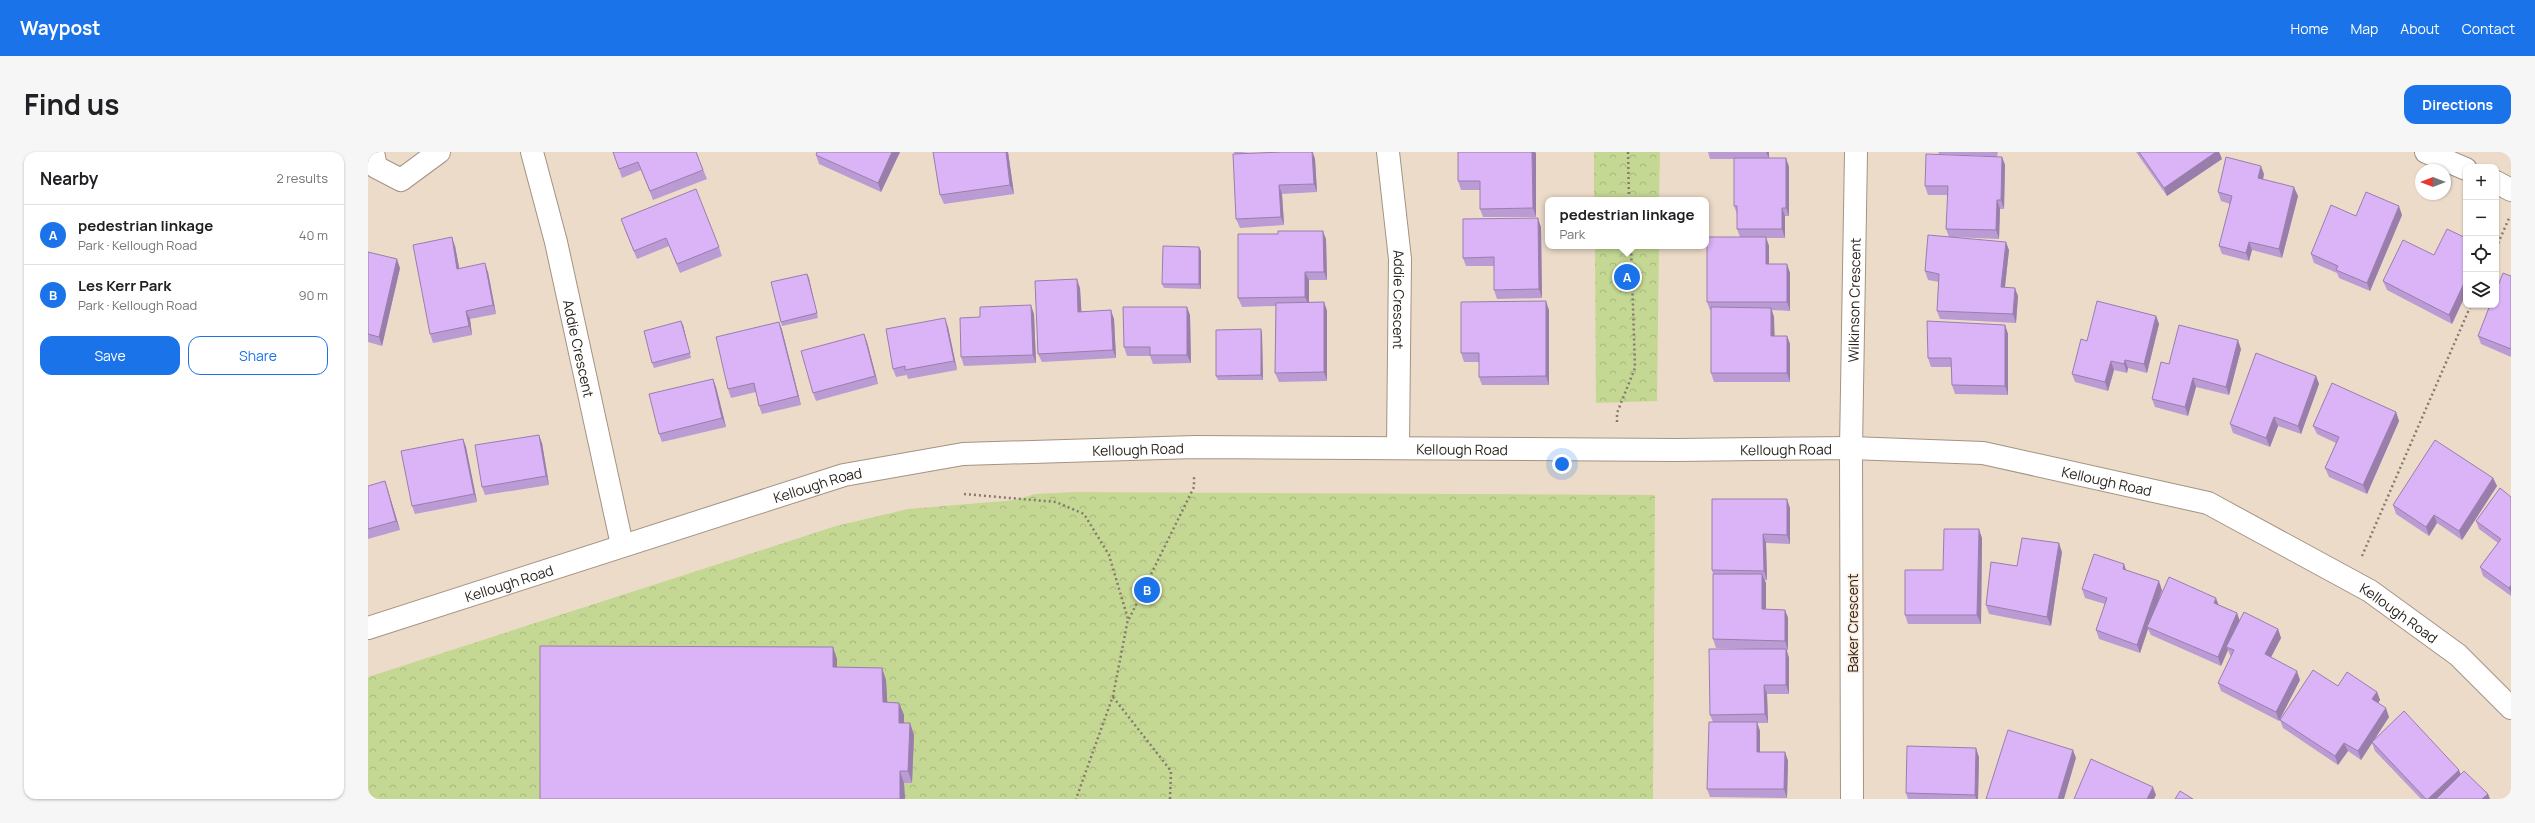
<!DOCTYPE html>
<html lang="en">
<head>
<meta charset="utf-8">
<style>
  :root { --surface:#fff; --page:#f6f6f6; --text:#202124; --muted:#757577; --line:#e0e0e0; --accent:#1a73e8 }
  body { margin:0; font-family:Manrope,sans-serif; background:var(--page); color:var(--text) }
  .controls { position:absolute; right:12px; top:12px; display:grid; overflow:hidden; border-radius:8px; box-shadow:0 1px 3px #0004 }
  .controls button { width:36px; height:36px; display:grid; place-items:center; padding:0; border:0; border-bottom:1px solid var(--line); background:var(--surface); color:var(--text); font:20px sans-serif }
  .compass { position:absolute; left:2047px; top:12px; width:36px; height:36px; border-radius:50%; background:var(--surface); box-shadow:0 1px 3px #0004; rotate:270deg }
  .you { position:absolute; left:1194px; top:312px; width:14px; height:14px; margin:-10px; border:3px solid #fff; border-radius:50%; background:#1a73e8; box-shadow:0 0 0 6px #1a73e833 }
  .badge { display:grid; place-items:center; width:26px; height:26px; border-radius:50%; background:var(--accent); color:#fff; font-size:13px; font-weight:700 }
  .pin { position:absolute; translate:-50% -50%; border:2px solid #fff; box-shadow:0 1px 4px #0006 }
  .popup { position:absolute; left:1177px; top:45px; width:164px; height:52px; box-sizing:border-box; display:grid; place-content:center; border-radius:8px; background:var(--surface); filter:drop-shadow(0 1px 3px #0005); font-size:13px; white-space:nowrap; color:var(--muted) }
  .popup b { font-size:15px; color:var(--text) }
  .popup::after { content:''; position:absolute; left:50%; top:100%; margin-left:-8px; border:8px solid transparent; border-top-color:var(--surface) }
  .list { margin:0; padding:0; list-style:none }
  h2 { display:flex; justify-content:space-between; align-items:center; height:52px; margin:0; padding:0 16px; font-size:17px }
  h2 small { font-size:13px; font-weight:400; color:var(--muted) }
  .list li { display:grid; grid-template-columns:26px 1fr auto; gap:12px; align-items:center; box-sizing:border-box; height:60px; padding:0 16px; border-top:1px solid var(--line) }
  .list b { display:block; font-size:15px; white-space:nowrap }
  .list p { margin:0; font-size:13px; white-space:nowrap; color:var(--muted) }
  .list em { font-size:13px; font-style:normal; color:var(--muted) }
  .actions { display:flex; gap:8px; padding:12px 16px }
  .actions a { flex:1; padding:9px 0; border:1px solid var(--accent); border-radius:12px; text-align:center; font-size:14px; color:var(--accent) }
  .actions .main { background:var(--accent); color:#fff }
  .icon { flex:none; width:22px; height:22px; fill:none; stroke:currentColor; stroke-width:2; stroke-linecap:round; stroke-linejoin:round }
  .map { position:relative; flex:none; width:2143px; height:647px; overflow:hidden; border-radius:12px }
  header { display:flex; align-items:center; gap:24px; box-sizing:border-box; height:56px; padding:0 20px; background:var(--accent); color:#fff }
  header strong { font-size:19px }
  nav { display:flex; gap:22px; margin-inline-start:auto; font-size:14px }
  .intro { display:flex; align-items:center; justify-content:space-between; box-sizing:border-box; height:96px; padding:0 24px }
  h1 { margin:0; font-size:28px }
  .button { padding:10px 18px; border-radius:12px; background:var(--accent); color:#fff; font-size:14px; font-weight:700 }
  main { display:flex; gap:24px; padding:0 24px }
  aside { flex:1; background:var(--surface); border-radius:12px; box-shadow:0 1px 3px #0004 }
  .map>svg:first-child { display:block }
  .park { fill:url(#park-crowns) }
  .lines { fill:none; stroke-linecap:round; stroke-linejoin:round }
  .minor-casing { stroke:#a49383; stroke-width:24 }
  .path { stroke:#867a6e; stroke-width:2.5; stroke-dasharray:2 3; stroke-linecap:butt }
  .minor { stroke:#fff; stroke-width:22 }
  .wall { fill:#bb9bd4 }
  .shaded-wall { fill:#997eac }
  .building { fill:#dab4f6; stroke:#997eac }
  .labels { text-anchor:middle; dominant-baseline:central; stroke-width:3; stroke-linejoin:round; paint-order:stroke }
  .street-label { font-size:14px; fill:#2a231d; stroke:#fbe8d7 }
</style>
</head>
<body>
<header>
<strong>Waypost</strong>
<nav><a>Home</a><a>Map</a><a>About</a><a>Contact</a></nav>
</header>
<div class="intro"><h1>Find us</h1><a class="button">Directions</a></div>
<main>
<aside>
<h2>Nearby<small>2 results</small></h2>
<ul class="list">
<li><span class="badge">A</span><div><b>pedestrian linkage</b><p>Park · Kellough Road</p></div><em>40 m</em></li>
<li><span class="badge">B</span><div><b>Les Kerr Park</b><p>Park · Kellough Road</p></div><em>90 m</em></li>
</ul>
<div class="actions"><a class="main">Save</a><a>Share</a></div>
</aside>
<div class="map">
<svg width="2143" height="647" viewBox="0 0 2143 647">
  <defs>
    <pattern id="park-crowns" width="20" height="18" patternUnits="userSpaceOnUse"><rect width="20" height="18" fill="#c5d893"/><path d="M2 6a3 3 0 1 1 6 0M12 15a3 3 0 1 1 6 0" fill="none" stroke="#a9b97e"/></pattern>
  </defs>
  <rect width="100%" height="100%" fill="#eddbca"/>
  <g class="park">
    <polygon points="1226,0 1292,0 1291,48 1226,48"/>
    <polygon points="1227,94 1291,94 1289,249 1228,251"/>
    <polygon points="704,340 1287,343 1285,647 0,647 0,525 468,374 540,357 647,348 667,342"/>
  </g>
  <g class="lines">
    <g class="minor-casing">
      <g id="minor">
        <polyline points="5,0 8,15 33,28 71,0"/>
        <path id="s1" d="M 164,0 L 188,90 L 254,393"/>
        <path id="s2" d="M 1020,0 L 1032,107 L 1030,294"/>
        <polyline points="2058,0 2098,17"/>
        <polyline points="2128,30 2143,38"/>
        <path id="s3" d="M 0,476 L 476,323 L 595,302 L 827,295 L 1308,298 L 1483,296 L 1615,301 L 1840,351 L 2002,439 L 2090,503 L 2143,556"/>
        <path id="s4" d="M 1484,647 L 1483,296 L 1488,0"/>
      </g>
    </g>
    <g class="path">
      <polyline points="1260,0 1261,48"/>
      <polyline points="2128,96 2142,64"/>
      <polyline points="1249,270 1249,261 1267,216 1263,94"/>
      <polyline points="596,342 688,350 716,362 741,403 760,467 745,544 708,647"/>
      <polyline points="1994,404 2103,153"/>
      <polyline points="761,467 826,335 826,323"/>
      <polyline points="745,545 803,619 802,647"/>
    </g>
    <use href="#minor" class="minor"/>
  </g>
  <g class="wall">
    <polygon points="245,0 328,0 339,27 285,48 273,18 254,26"/>
    <polygon points="532,0 513,40 451,12 448,3"/>
    <polygon points="565,0 640,0 646,42 576,52 572,43"/>
    <polygon points="866,0 881,0 867,2 914,0 945,0 947,7 949,40 914,42 916,73 872,76 868,67 867,2"/>
    <polygon points="1340,0 1401,0 1401,6 1418,6 1421,15 1421,64 1417,64 1417,86 1398,86 1401,94 1401,112 1419,112 1422,121 1422,159 1404,158 1406,165 1406,184 1419,184 1422,192 1422,230 1346,230 1343,221 1343,158 1342,158 1339,150 1372,85 1369,77 1369,62 1366,54 1366,7 1342,7"/>
    <polygon points="1570,0 1630,0 1629,5 1634,5 1637,13 1636,57 1632,57 1631,87 1585,85 1641,98 1637,135 1650,144 1648,171 1572,167 1569,159 1571,130 1560,128 1557,119 1581,85 1578,77 1580,43 1560,43 1557,34 1617,4 1571,2"/>
    <polygon points="1768,0 1851,0 1854,7 1799,44"/>
    <polygon points="1168,1 1168,65 1115,65 1112,57 1112,38 1093,38 1090,29"/>
    <polygon points="1896,22 1895,28 1930,44 1914,106 1884,98 1881,109 1854,102 1851,94 1862,52 1853,49 1850,40"/>
    <polygon points="2034,63 2002,139 1971,126 1969,121 1946,111 1943,102 1988,64"/>
    <polygon points="1173,75 1174,146 1129,147 1126,138 1126,114 1098,114 1095,106"/>
    <polygon points="256,76 351,95 354,104 312,121 301,94 269,107"/>
    <polygon points="2098,86 2098,142 2084,172 2019,138 2015,129"/>
    <polygon points="958,87 959,128 941,128 941,150 956,150 959,159 959,229 911,230 907,221 908,154 874,155 870,146"/>
    <polygon points="87,94 91,116 120,120 128,162 102,167 104,183 65,191 62,182"/>
    <polygon points="833,99 833,137 796,136 794,132"/>
    <polygon points="0,100 32,116 14,194 0,190"/>
    <polygon points="439,122 450,166 414,174 413,170"/>
    <polygon points="2143,124 2143,205 2113,192 2110,184"/>
    <polygon points="712,136 713,159 746,167 748,206 674,210 670,202"/>
    <polygon points="1181,158 1181,233 1114,233 1111,225 1111,210 1096,210 1093,201"/>
    <polygon points="666,162 668,211 596,214 593,205 612,165"/>
    <polygon points="822,163 823,211 785,212 782,204 759,204 756,195"/>
    <polygon points="1788,164 1791,172 1779,221 1760,216 1759,221 1746,218 1740,239 1707,230 1704,222 1719,189"/>
    <polygon points="411,170 414,178 433,253 394,262 391,254 388,240 363,246 360,237"/>
    <polygon points="315,173 323,206 286,216 284,211"/>
    <polygon points="1637,173 1640,182 1640,243 1587,242 1584,233 1583,215 1563,215 1560,206"/>
    <polygon points="580,175 589,218 540,227 539,223 528,225 525,217"/>
    <polygon points="496,182 499,190 510,232 448,249 445,241"/>
    <polygon points="894,182 895,228 850,228 848,224"/>
    <polygon points="1873,197 1861,243 1828,235 1820,264 1787,255 1784,247 1801,212"/>
    <polygon points="1948,224 1951,232 1933,282 1910,274 1902,295 1865,281 1862,272"/>
    <polygon points="345,227 348,235 358,275 294,290 291,282"/>
    <polygon points="2028,260 2031,269 1999,342 1961,325 1957,316 1968,291 1949,282 1945,274"/>
    <polygon points="95,287 98,295 109,350 47,362 44,354"/>
    <polygon points="174,291 181,333 117,343 114,335"/>
    <polygon points="2125,326 2129,334 2094,388 2069,371 2061,384 2028,362 2025,353"/>
    <polygon points="17,329 32,378 0,387 0,334"/>
    <polygon points="2143,345 2143,444 2115,424 2112,415 2130,391 2111,377 2108,369"/>
    <polygon points="1422,356 1422,392 1398,391 1399,428 1396,428 1398,431 1398,457 1417,458 1420,466 1420,498 1419,498 1421,506 1421,542 1399,542 1400,571 1389,571 1392,579 1392,600 1417,600 1420,609 1419,646 1342,645 1339,637 1345,570 1342,563 1385,497 1348,496 1345,487 1345,422 1344,418"/>
    <polygon points="1614,386 1613,472 1540,472 1537,463 1575,418"/>
    <polygon points="1694,400 1683,474 1621,462 1618,453 1649,414"/>
    <polygon points="1758,418 1794,438 1790,450 1851,453 1869,461 1872,469 1910,477 1913,486 1903,505 1932,528 1912,567 1970,534 2009,540 2012,548 2010,551 2021,565 2006,588 2093,622 2120,642 2122,647 2053,647 2007,599 2004,591 1993,608 1980,599 1970,613 1915,576 1912,568 1911,569 1853,539 1850,531 1863,504 1862,503 1860,498 1853,514 1783,483 1780,477 1772,501 1731,487 1728,478 1737,452 1717,446 1714,437"/>
    <polygon points="465,495 469,507 469,515 514,516 518,528 519,550 531,551 536,563 536,571 542,571 546,583 544,631 536,631 537,647 172,647"/>
    <polygon points="1611,605 1610,647 1540,647 1538,641"/>
  </g>
  <g class="shaded-wall">
    <polygon points="524,0 532,0 513,40 510,31"/>
    <polygon points="638,0 640,0 646,42 642,33"/>
    <polygon points="944,0 947,7 949,40 946,32"/>
    <polygon points="1164,0 1167,0 1168,1 1168,65 1165,56"/>
    <polygon points="1398,0 1401,0 1401,7"/>
    <polygon points="1848,0 1851,0 1854,7 1799,44 1796,36"/>
    <polygon points="1634,5 1637,13 1636,57 1633,48"/>
    <polygon points="1418,6 1421,15 1421,64 1418,56"/>
    <polygon points="1893,14 1896,22 1893,35 1890,26"/>
    <polygon points="911,33 914,42 916,73 913,65"/>
    <polygon points="1926,35 1930,44 1914,106 1911,97"/>
    <polygon points="1629,48 1632,57 1631,87 1628,78"/>
    <polygon points="2031,54 2034,63 2002,139 1999,131"/>
    <polygon points="1414,56 1417,64 1417,86 1414,77"/>
    <polygon points="1170,66 1173,75 1174,146 1171,137"/>
    <polygon points="955,79 958,87 959,128 956,120"/>
    <polygon points="84,85 87,94 93,125 89,117"/>
    <polygon points="1398,85 1401,94 1401,121 1398,112"/>
    <polygon points="1638,90 1641,98 1636,143 1633,135"/>
    <polygon points="1881,90 1884,98 1881,109 1878,101"/>
    <polygon points="831,95 833,99 833,137 831,132"/>
    <polygon points="29,107 32,116 14,194 11,185"/>
    <polygon points="117,111 120,120 128,162 125,153"/>
    <polygon points="1419,112 1422,121 1422,159 1419,150"/>
    <polygon points="937,120 941,128 941,154 937,145"/>
    <polygon points="439,122 441,126 450,166 449,161"/>
    <polygon points="709,127 712,136 714,168 710,160"/>
    <polygon points="2098,127 2098,142 2084,172 2081,163"/>
    <polygon points="1647,136 1650,144 1648,171 1645,162"/>
    <polygon points="1178,149 1181,158 1181,233 1178,224"/>
    <polygon points="956,150 959,159 959,229 956,220"/>
    <polygon points="663,153 666,162 668,211 665,203"/>
    <polygon points="819,155 822,163 823,211 819,203"/>
    <polygon points="1403,156 1406,165 1407,193 1403,184"/>
    <polygon points="743,158 746,167 748,206 745,198"/>
    <polygon points="98,159 102,167 104,183 101,174"/>
    <polygon points="1788,164 1791,172 1779,221 1776,212"/>
    <polygon points="577,166 580,175 589,218 586,209"/>
    <polygon points="313,169 315,173 323,206 322,201"/>
    <polygon points="411,170 414,178 433,253 430,244"/>
    <polygon points="1637,173 1640,182 1640,243 1637,234"/>
    <polygon points="893,177 894,182 895,228 893,223"/>
    <polygon points="496,182 499,190 510,232 507,224"/>
    <polygon points="1419,184 1422,192 1422,230 1419,221"/>
    <polygon points="1870,188 1873,197 1861,243 1858,235"/>
    <polygon points="1757,208 1760,216 1759,221 1756,212"/>
    <polygon points="1743,209 1746,218 1740,239 1737,230"/>
    <polygon points="1948,224 1951,232 1933,282 1930,274"/>
    <polygon points="1825,226 1828,235 1820,264 1817,255"/>
    <polygon points="345,227 348,235 358,275 354,266"/>
    <polygon points="2028,260 2031,269 1999,342 1995,333"/>
    <polygon points="1906,265 1910,274 1902,295 1898,286"/>
    <polygon points="171,283 174,291 181,333 178,324"/>
    <polygon points="95,287 98,295 109,350 106,342"/>
    <polygon points="2125,326 2129,334 2094,388 2091,379"/>
    <polygon points="17,329 20,338 32,378 28,369"/>
    <polygon points="1419,347 1422,356 1422,392 1419,383"/>
    <polygon points="2066,363 2069,371 2061,384 2058,375"/>
    <polygon points="1611,377 1614,386 1613,472 1609,463"/>
    <polygon points="1395,382 1398,391 1399,428 1396,419"/>
    <polygon points="1691,391 1694,400 1683,474 1679,465"/>
    <polygon points="1756,412 1759,421 1755,417"/>
    <polygon points="1394,422 1398,431 1398,466 1394,457"/>
    <polygon points="1791,429 1794,438 1781,475 1779,475 1780,477 1772,501 1769,493"/>
    <polygon points="2143,433 2143,442 2141,436"/>
    <polygon points="1848,446 1851,454 1846,451"/>
    <polygon points="1417,458 1420,466 1420,498 1417,489"/>
    <polygon points="1869,461 1872,470 1858,495 1860,498 1853,514 1850,505"/>
    <polygon points="1910,477 1913,486 1900,511 1897,502"/>
    <polygon points="465,495 469,507 469,527 465,515"/>
    <polygon points="1418,497 1421,506 1421,542 1418,533"/>
    <polygon points="514,516 518,528 520,562 515,550"/>
    <polygon points="1929,519 1932,528 1911,569 1908,560"/>
    <polygon points="1396,533 1399,542 1400,571 1397,562"/>
    <polygon points="2009,540 2012,548 2007,556 2004,547"/>
    <polygon points="531,551 536,563 536,583 531,571"/>
    <polygon points="2018,556 2021,565 1993,608 1990,599"/>
    <polygon points="1389,570 1392,579 1392,608 1389,600"/>
    <polygon points="542,571 546,583 544,631 540,619"/>
    <polygon points="1976,591 1980,599 1970,613 1967,604"/>
    <polygon points="1608,596 1611,605 1610,647 1608,647 1607,643"/>
    <polygon points="1705,598 1708,606 1696,647 1690,647"/>
    <polygon points="1417,600 1420,609 1419,646 1416,637"/>
    <polygon points="2091,618 2094,626 2073,647 2060,647"/>
    <polygon points="532,619 536,631 537,647 532,647"/>
    <polygon points="1785,635 1788,643 1786,647 1779,647"/>
    <polygon points="2120,642 2122,647 2114,647"/>
  </g>
  <g class="building">
    <polygon points="245,0 328,0 335,18 282,39 270,10 251,17"/>
    <polygon points="449,0 524,0 510,31 448,3"/>
    <polygon points="565,0 638,0 642,33 572,43"/>
    <polygon points="914,0 944,0 946,32 911,33 913,65 868,67 865,2"/>
    <polygon points="1090,0 1164,0 1165,56 1112,57 1112,29 1090,29"/>
    <polygon points="1771,0 1848,0 1796,36"/>
    <polygon points="1558,2 1634,5 1633,48 1629,48 1628,78 1578,77 1580,34 1557,34"/>
    <polygon points="1858,5 1893,14 1890,26 1926,35 1911,97 1881,90 1878,101 1851,94 1864,44 1850,40"/>
    <polygon points="1366,6 1418,6 1418,56 1414,56 1414,77 1369,77 1369,54 1366,54"/>
    <polygon points="328,37 351,95 309,112 298,86 266,99 253,67"/>
    <polygon points="1998,40 2031,54 1999,131 1968,118 1970,114 1943,102 1963,53 1988,64"/>
    <polygon points="1170,66 1171,137 1126,138 1126,105 1095,106 1095,67"/>
    <polygon points="2079,77 2098,86 2098,127 2081,163 2015,129 2035,88 2066,103"/>
    <polygon points="910,79 955,79 956,120 937,120 937,145 870,146 870,82 910,82"/>
    <polygon points="1560,83 1638,90 1633,135 1647,136 1645,162 1569,159 1571,122 1557,119"/>
    <polygon points="84,85 89,117 117,111 125,153 98,159 101,174 62,182 45,93"/>
    <polygon points="1339,85 1398,85 1398,112 1419,112 1419,150 1339,150"/>
    <polygon points="795,94 831,95 831,132 794,132"/>
    <polygon points="0,100 29,107 11,185 0,182"/>
    <polygon points="2135,121 2143,124 2143,197 2110,184 2122,153 2128,153 2128,139"/>
    <polygon points="439,122 449,161 413,170 403,130"/>
    <polygon points="709,127 710,160 743,158 745,198 670,202 667,129"/>
    <polygon points="1178,149 1178,224 1111,225 1111,201 1093,201 1093,150"/>
    <polygon points="1729,149 1788,164 1776,212 1757,208 1756,212 1743,209 1737,230 1704,222 1713,187 1719,189"/>
    <polygon points="956,150 956,220 907,221 908,151"/>
    <polygon points="663,153 665,203 593,205 592,166 612,165 612,155"/>
    <polygon points="755,155 819,155 819,203 782,203 782,195 756,195"/>
    <polygon points="1343,155 1403,156 1403,184 1419,184 1419,221 1343,221"/>
    <polygon points="577,166 586,209 537,218 537,214 525,217 518,177"/>
    <polygon points="313,169 322,201 284,211 276,179"/>
    <polygon points="1559,169 1637,173 1637,234 1584,233 1583,206 1560,206"/>
    <polygon points="411,170 430,244 391,254 386,231 360,237 348,185"/>
    <polygon points="1811,173 1870,188 1858,235 1825,226 1817,255 1784,247 1793,210 1801,212"/>
    <polygon points="893,177 893,223 848,224 848,178"/>
    <polygon points="496,182 507,224 445,241 433,199"/>
    <polygon points="1888,201 1948,224 1930,274 1906,265 1898,286 1862,272"/>
    <polygon points="345,227 354,266 291,282 281,242"/>
    <polygon points="1964,231 2028,260 1995,333 1957,316 1971,285 1945,274"/>
    <polygon points="171,283 178,324 114,335 107,293"/>
    <polygon points="95,287 106,342 44,354 33,299"/>
    <polygon points="2067,288 2125,326 2091,379 2066,363 2058,375 2025,353"/>
    <polygon points="17,329 28,369 0,377 0,334"/>
    <polygon points="2132,336 2143,345 2143,433 2141,436 2112,415 2133,387 2108,369"/>
    <polygon points="1344,347 1419,347 1419,383 1395,382 1396,419 1344,418"/>
    <polygon points="1576,377 1611,377 1609,463 1537,463 1537,418 1575,418"/>
    <polygon points="1654,386 1691,391 1679,465 1618,453 1623,410 1649,414"/>
    <polygon points="1726,402 1756,412 1755,417 1791,429 1769,493 1728,478 1739,446 1714,437"/>
    <polygon points="1345,422 1394,422 1394,457 1417,458 1417,489 1345,487"/>
    <polygon points="1801,425 1848,446 1846,451 1869,461 1850,505 1779,475"/>
    <polygon points="1876,460 1910,477 1897,502 1929,519 1908,560 1850,531 1866,498 1858,495"/>
    <polygon points="172,494 465,495 465,515 514,516 515,550 531,551 531,571 542,571 540,619 532,619 532,647 172,647"/>
    <polygon points="1341,497 1418,497 1418,533 1396,533 1397,562 1342,563"/>
    <polygon points="1945,518 1970,534 1979,520 2009,540 2004,547 2018,556 1990,599 1976,591 1967,604 1912,568"/>
    <polygon points="2036,559 2091,618 2060,647 2058,647 2004,590"/>
    <polygon points="1341,570 1389,570 1389,600 1417,600 1416,637 1339,637"/>
    <polygon points="1640,578 1705,598 1690,647 1618,647"/>
    <polygon points="1539,594 1608,596 1607,643 1538,641"/>
    <polygon points="1723,607 1785,635 1779,647 1706,647"/>
    <polygon points="2096,619 2120,642 2114,647 2068,647"/>
    <polygon points="1812,639 1825,647 1807,647"/>
  </g>
  <g class="labels">
    <g class="street-label">
      <text stroke="none"><textPath href="#s2" startOffset="148">Addie Crescent</textPath></text>
      <text stroke="none"><textPath href="#s4" startOffset="499">Wilkinson Crescent</textPath></text>
      <text stroke="none"><textPath href="#s1" startOffset="202">Addie Crescent</textPath></text>
      <text stroke="none"><textPath href="#s3" startOffset="1120">Kellough Road</textPath></text>
      <text stroke="none"><textPath href="#s3" startOffset="1444">Kellough Road</textPath></text>
      <text stroke="none"><textPath href="#s3" startOffset="796">Kellough Road</textPath></text>
      <text stroke="none"><textPath href="#s3" startOffset="1768">Kellough Road</textPath></text>
      <text stroke="none"><textPath href="#s3" startOffset="472">Kellough Road</textPath></text>
      <text stroke="none"><textPath href="#s3" startOffset="148">Kellough Road</textPath></text>
      <text stroke="none"><textPath href="#s3" startOffset="2092">Kellough Road</textPath></text>
      <text transform="translate(1484 471) rotate(-90)">Baker Crescent</text>
    </g>
  </g>
</svg>
<div class="controls">
<button>+</button>
<button>−</button>
<button><svg class="icon" aria-label="locate" viewBox="0 0 24 24"><circle cx="12" cy="12" r="6"/><path d="M12 2v4M12 18v4M2 12h4M18 12h4"/></svg></button>
<button><svg class="icon" aria-label="layers" viewBox="0 0 24 24"><path d="M12 4l9 5-9 5-9-5zM3 14l9 5 9-5"/></svg></button>
</div>
<svg class="compass" viewBox="-18 -18 36 36"><path d="M0-13l5 13h-10z" fill="#e53935"/><path d="M0 13l5-13h-10z" fill="#757577"/></svg>
<div class="you"></div>
<div class="pin badge" style="left:1259px;top:125px">A</div>
<div class="popup"><b>pedestrian linkage</b>Park</div>
<div class="pin badge" style="left:779px;top:438px">B</div>
</div>
</main>
</body>
</html>
